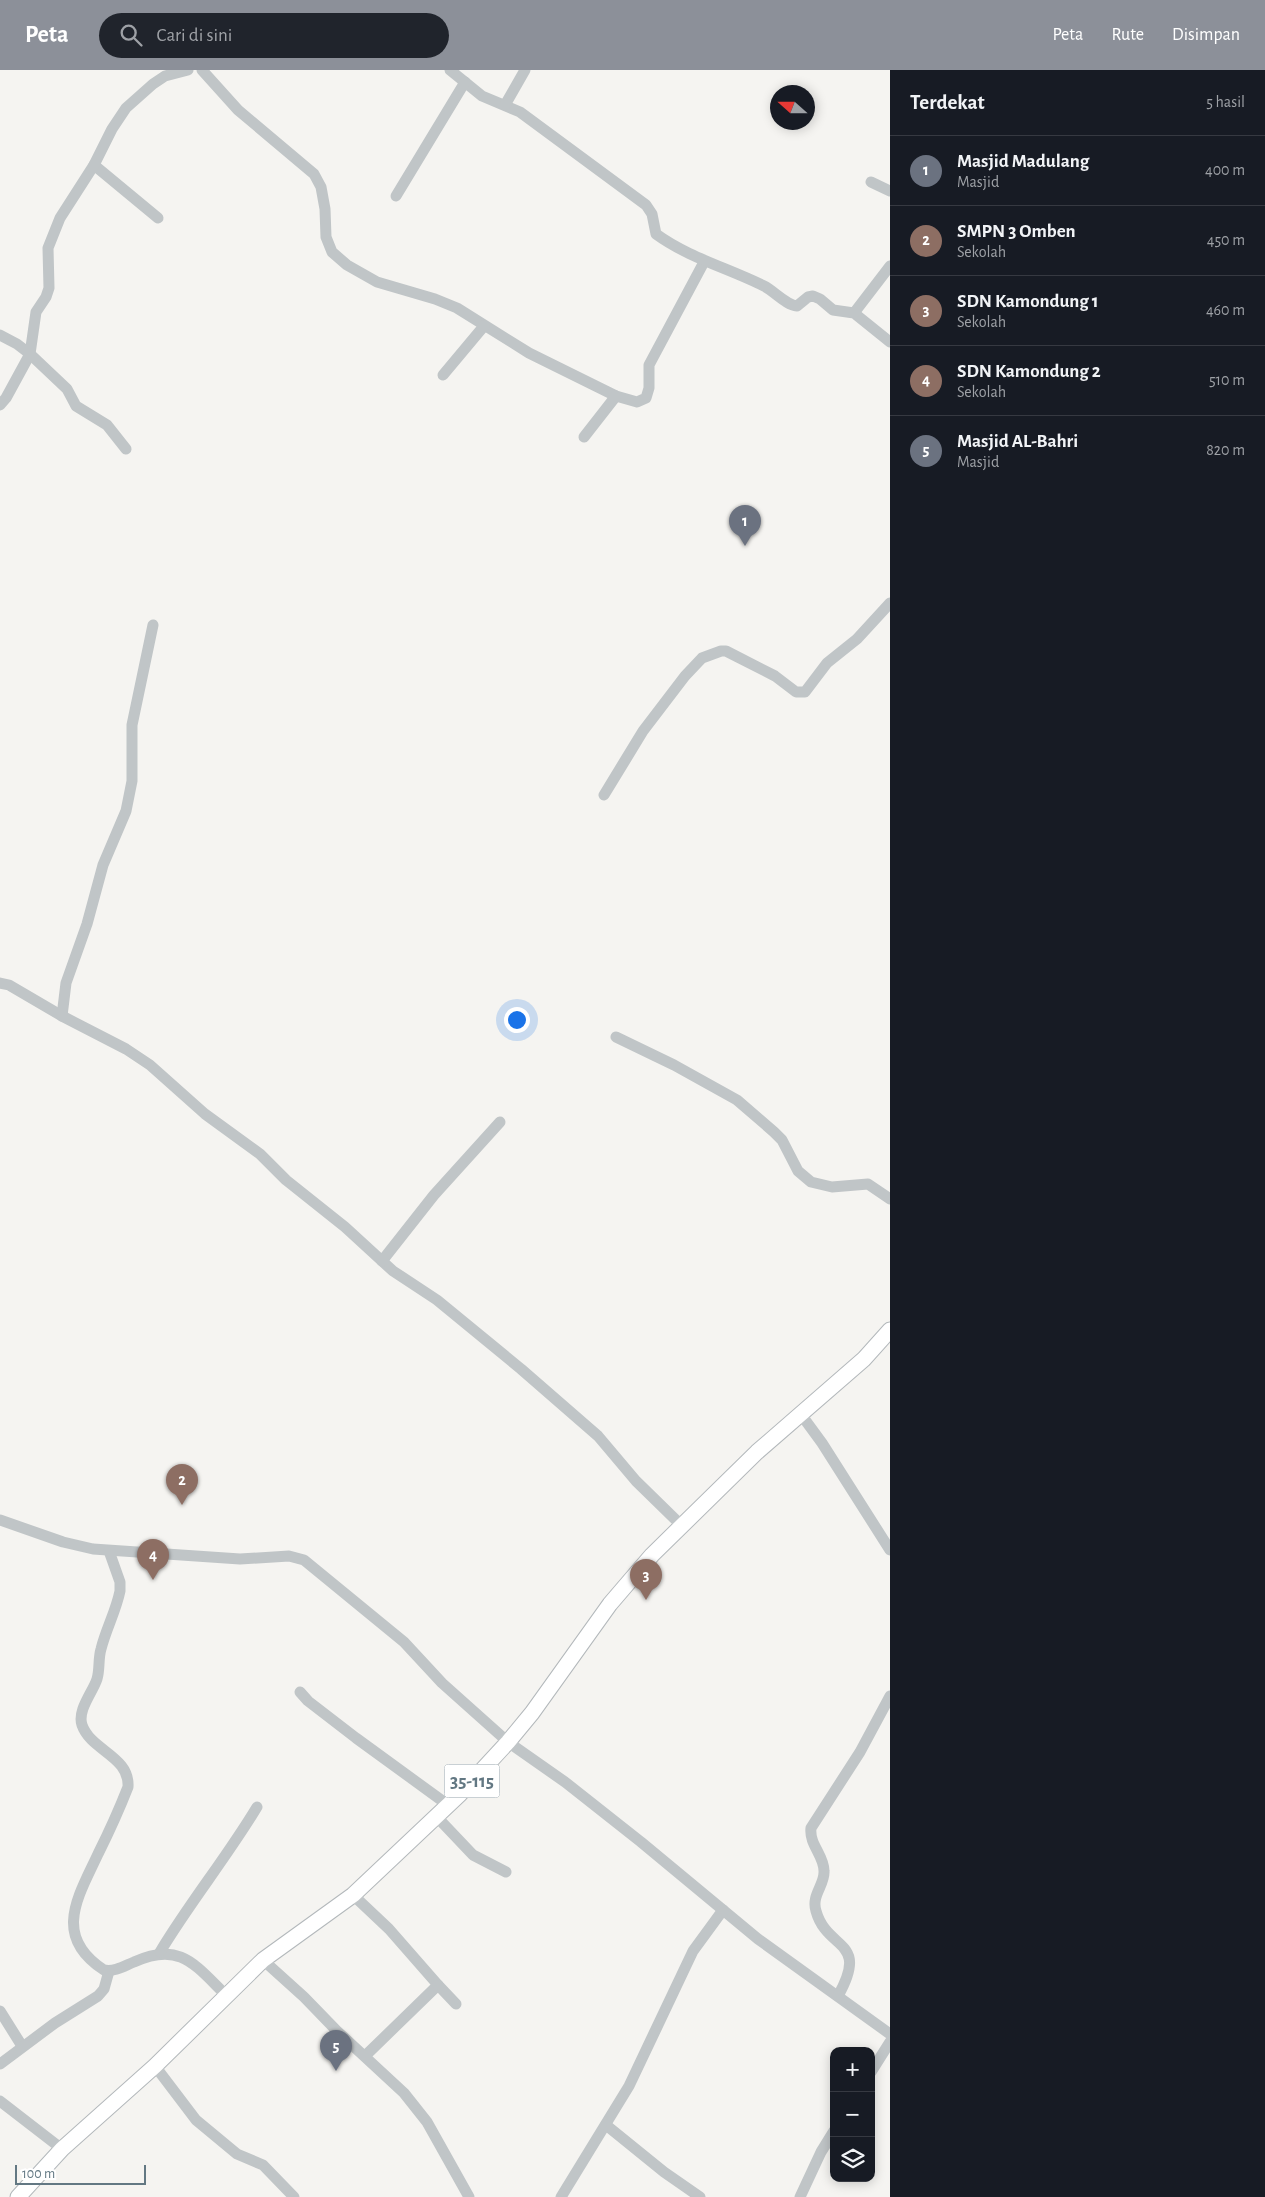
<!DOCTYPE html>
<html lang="id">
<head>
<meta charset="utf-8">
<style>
  :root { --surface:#171b24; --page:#20242c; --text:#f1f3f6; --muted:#9ea1a6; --line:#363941; --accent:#8c9099 }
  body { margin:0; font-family:"Alegreya Sans",sans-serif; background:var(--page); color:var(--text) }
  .controls { position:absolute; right:15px; bottom:15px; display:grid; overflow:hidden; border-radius:10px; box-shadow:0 2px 12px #0003 }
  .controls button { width:45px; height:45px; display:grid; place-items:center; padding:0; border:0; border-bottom:1px solid var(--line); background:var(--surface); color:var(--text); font:25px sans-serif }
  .compass { position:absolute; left:770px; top:15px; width:45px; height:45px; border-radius:50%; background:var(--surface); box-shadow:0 2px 12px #0003; rotate:291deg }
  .scale { position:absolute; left:15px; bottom:12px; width:131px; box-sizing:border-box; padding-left:5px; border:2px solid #637883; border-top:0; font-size:14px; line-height:18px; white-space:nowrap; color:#637883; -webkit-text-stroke:4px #fff; paint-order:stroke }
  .you { position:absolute; left:516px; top:949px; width:18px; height:18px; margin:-12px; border:4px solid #fff; border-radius:50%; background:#1a73e8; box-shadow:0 0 0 8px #1a73e833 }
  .badge { display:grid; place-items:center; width:32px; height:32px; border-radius:50%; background:var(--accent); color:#fff; font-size:16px; font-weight:700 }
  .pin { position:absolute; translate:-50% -41px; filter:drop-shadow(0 1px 2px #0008) }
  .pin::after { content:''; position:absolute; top:26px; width:18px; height:15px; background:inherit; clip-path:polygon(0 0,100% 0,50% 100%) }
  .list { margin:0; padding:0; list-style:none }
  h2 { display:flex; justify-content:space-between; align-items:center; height:65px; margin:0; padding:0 20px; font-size:21px }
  h2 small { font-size:16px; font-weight:400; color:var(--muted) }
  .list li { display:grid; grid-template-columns:32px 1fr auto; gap:15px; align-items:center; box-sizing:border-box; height:70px; padding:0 20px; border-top:1px solid var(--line) }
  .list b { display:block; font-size:19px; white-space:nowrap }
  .list p { margin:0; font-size:16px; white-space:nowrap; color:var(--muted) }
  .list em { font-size:16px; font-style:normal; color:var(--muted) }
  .icon { flex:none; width:28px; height:28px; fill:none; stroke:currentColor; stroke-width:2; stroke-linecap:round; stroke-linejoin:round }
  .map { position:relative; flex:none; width:890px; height:2127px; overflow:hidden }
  header { display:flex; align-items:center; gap:30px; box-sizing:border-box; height:70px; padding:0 25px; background:var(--accent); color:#fff }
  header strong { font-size:24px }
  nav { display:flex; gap:28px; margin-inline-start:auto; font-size:18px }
  .search { width:350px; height:45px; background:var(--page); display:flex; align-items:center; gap:12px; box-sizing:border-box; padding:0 18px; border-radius:28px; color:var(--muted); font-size:19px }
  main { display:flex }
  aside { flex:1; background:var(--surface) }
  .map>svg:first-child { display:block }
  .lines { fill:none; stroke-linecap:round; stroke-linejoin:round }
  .major-casing { stroke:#b3b8bb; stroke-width:17 }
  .minor { stroke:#c0c5c7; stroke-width:11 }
  .major { stroke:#fff; stroke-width:15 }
  .labels { text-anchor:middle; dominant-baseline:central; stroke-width:5; stroke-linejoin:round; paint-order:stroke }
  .shield { fill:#fff; stroke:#92a0a8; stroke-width:1 }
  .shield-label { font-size:19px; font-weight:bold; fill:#637883 }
</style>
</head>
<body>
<header>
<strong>Peta</strong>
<div class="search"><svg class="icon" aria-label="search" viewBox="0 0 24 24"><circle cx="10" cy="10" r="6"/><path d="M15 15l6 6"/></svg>Cari di sini</div>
<nav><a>Peta</a><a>Rute</a><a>Disimpan</a></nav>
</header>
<main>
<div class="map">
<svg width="890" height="2127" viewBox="0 0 890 2127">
  <rect width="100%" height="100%" fill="#f5f4f1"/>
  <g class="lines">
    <g class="major-casing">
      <polyline id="major" points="18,2127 62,2079 155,1996 263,1890 353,1825 460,1724 508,1672 532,1643 610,1534 652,1485 757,1382 864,1289 890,1260"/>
    </g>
    <g class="minor">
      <polyline points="202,0 238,40 314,104 321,117 325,139 326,167 332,182 347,195 377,212 435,229 457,238 529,283 616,326 637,332 646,328 649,318 649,295 704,192"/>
      <path d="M 450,0 L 482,26 L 520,42 L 646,135 L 652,144 L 656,164 C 689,188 728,198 764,216 C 774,221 786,235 797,236 L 808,227 L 813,226 L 820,229 L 833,240 L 854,243 L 890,272"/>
      <polyline points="505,35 525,0"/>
      <polyline points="94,95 158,148"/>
      <polyline points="871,112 890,121"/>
      <polyline points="396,126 465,12"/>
      <polyline points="854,243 890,196"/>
      <polyline points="0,265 17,274 30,284 67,319 76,336 107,355 126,379"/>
      <polyline points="443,305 484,256"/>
      <polyline points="0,335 6,328 30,284 36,242 46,227 49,218 48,178 60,148 94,95 112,59 126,38 153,14 165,6 188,0"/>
      <polyline points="584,367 616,326"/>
      <polyline points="604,725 643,661 685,606 702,588 721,581 726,581 775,606 796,622 805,622 827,593 857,569 890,533"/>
      <polyline points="0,913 9,915 62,946 126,979 150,995 205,1044 260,1084 286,1110 345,1157 393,1201 437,1230 521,1299 598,1366 636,1411 681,1455"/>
      <polyline points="62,946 66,913 87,854 103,795 126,741 132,711 132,655 153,555"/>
      <polyline points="616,967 674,995 737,1030 774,1062 782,1070 798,1101 811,1112 832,1117 868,1114 890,1129"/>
      <polyline points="382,1191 434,1125 500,1052"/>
      <polyline points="800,1343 822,1373 890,1480"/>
      <polyline points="0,1450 63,1472 93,1479 240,1489 289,1486 304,1490 404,1572 442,1613 508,1672 565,1712 641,1772 758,1869 890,1964"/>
      <path d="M 109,1481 L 120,1512 L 120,1521 C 116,1541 106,1559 101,1579 C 98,1589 100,1599 97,1609 C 93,1622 77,1640 82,1655 C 91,1681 130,1686 128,1717 C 119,1740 109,1762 98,1784 C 78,1827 52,1866 104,1900 C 115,1902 124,1896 134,1892 C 180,1871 195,1895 226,1925"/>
      <polyline points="300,1622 308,1631 356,1668 448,1735"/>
      <polyline points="436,1746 473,1785 506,1802"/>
      <polyline points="353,1825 389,1859 438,1915 365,1986"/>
      <path d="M 160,1882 C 190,1832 227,1787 257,1737"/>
      <polyline points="263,1890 304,1927 337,1961 404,2023 427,2052 469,2127"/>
      <polyline points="438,1915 456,1934"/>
      <path d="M 838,1926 C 870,1869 827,1881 816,1841 C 811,1825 825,1815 824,1801 C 824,1785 809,1775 811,1758 L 860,1682 L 890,1626"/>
      <polyline points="0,1941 22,1976"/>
      <polyline points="0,1994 55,1953 98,1926 104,1919 109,1901"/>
      <polyline points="155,1996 196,2050 237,2084 263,2095 294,2127"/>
      <polyline points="871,2002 890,1972"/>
      <polyline points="0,2031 62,2079"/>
      <polyline points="606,2055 664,2102 700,2127"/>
      <polyline points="561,2127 629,2016 693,1881 723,1840"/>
      <polyline points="800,2127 821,2082 834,2061"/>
    </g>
    <use href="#major" class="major"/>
  </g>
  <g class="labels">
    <rect class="shield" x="444.5" y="1694.5" width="55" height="33" rx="4"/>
    <g class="shield-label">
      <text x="472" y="1711">35-115</text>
    </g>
  </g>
</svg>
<div class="controls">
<button>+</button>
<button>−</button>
<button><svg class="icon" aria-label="layers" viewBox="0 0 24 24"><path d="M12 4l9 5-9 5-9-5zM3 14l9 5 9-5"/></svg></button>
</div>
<svg class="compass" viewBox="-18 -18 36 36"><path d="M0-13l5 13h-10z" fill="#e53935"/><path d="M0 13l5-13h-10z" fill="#9ea1a6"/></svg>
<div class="scale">100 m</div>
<div class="you"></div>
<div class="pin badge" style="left:745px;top:476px;background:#6b7280">1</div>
<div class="pin badge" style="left:182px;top:1435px;background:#8d6e63">2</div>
<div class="pin badge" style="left:646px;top:1530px;background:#8d6e63">3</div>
<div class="pin badge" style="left:153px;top:1510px;background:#8d6e63">4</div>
<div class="pin badge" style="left:336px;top:2001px;background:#6b7280">5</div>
</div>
<aside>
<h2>Terdekat<small>5 hasil</small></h2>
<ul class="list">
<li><span class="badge" style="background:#6b7280">1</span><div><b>Masjid Madulang</b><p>Masjid</p></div><em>400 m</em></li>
<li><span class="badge" style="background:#8d6e63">2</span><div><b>SMPN 3 Omben</b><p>Sekolah</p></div><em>450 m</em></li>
<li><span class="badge" style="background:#8d6e63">3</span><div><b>SDN Kamondung 1</b><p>Sekolah</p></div><em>460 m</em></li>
<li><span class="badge" style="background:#8d6e63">4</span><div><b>SDN Kamondung 2</b><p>Sekolah</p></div><em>510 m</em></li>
<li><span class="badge" style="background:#6b7280">5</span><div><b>Masjid AL-Bahri</b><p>Masjid</p></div><em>820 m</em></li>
</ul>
</aside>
</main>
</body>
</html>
